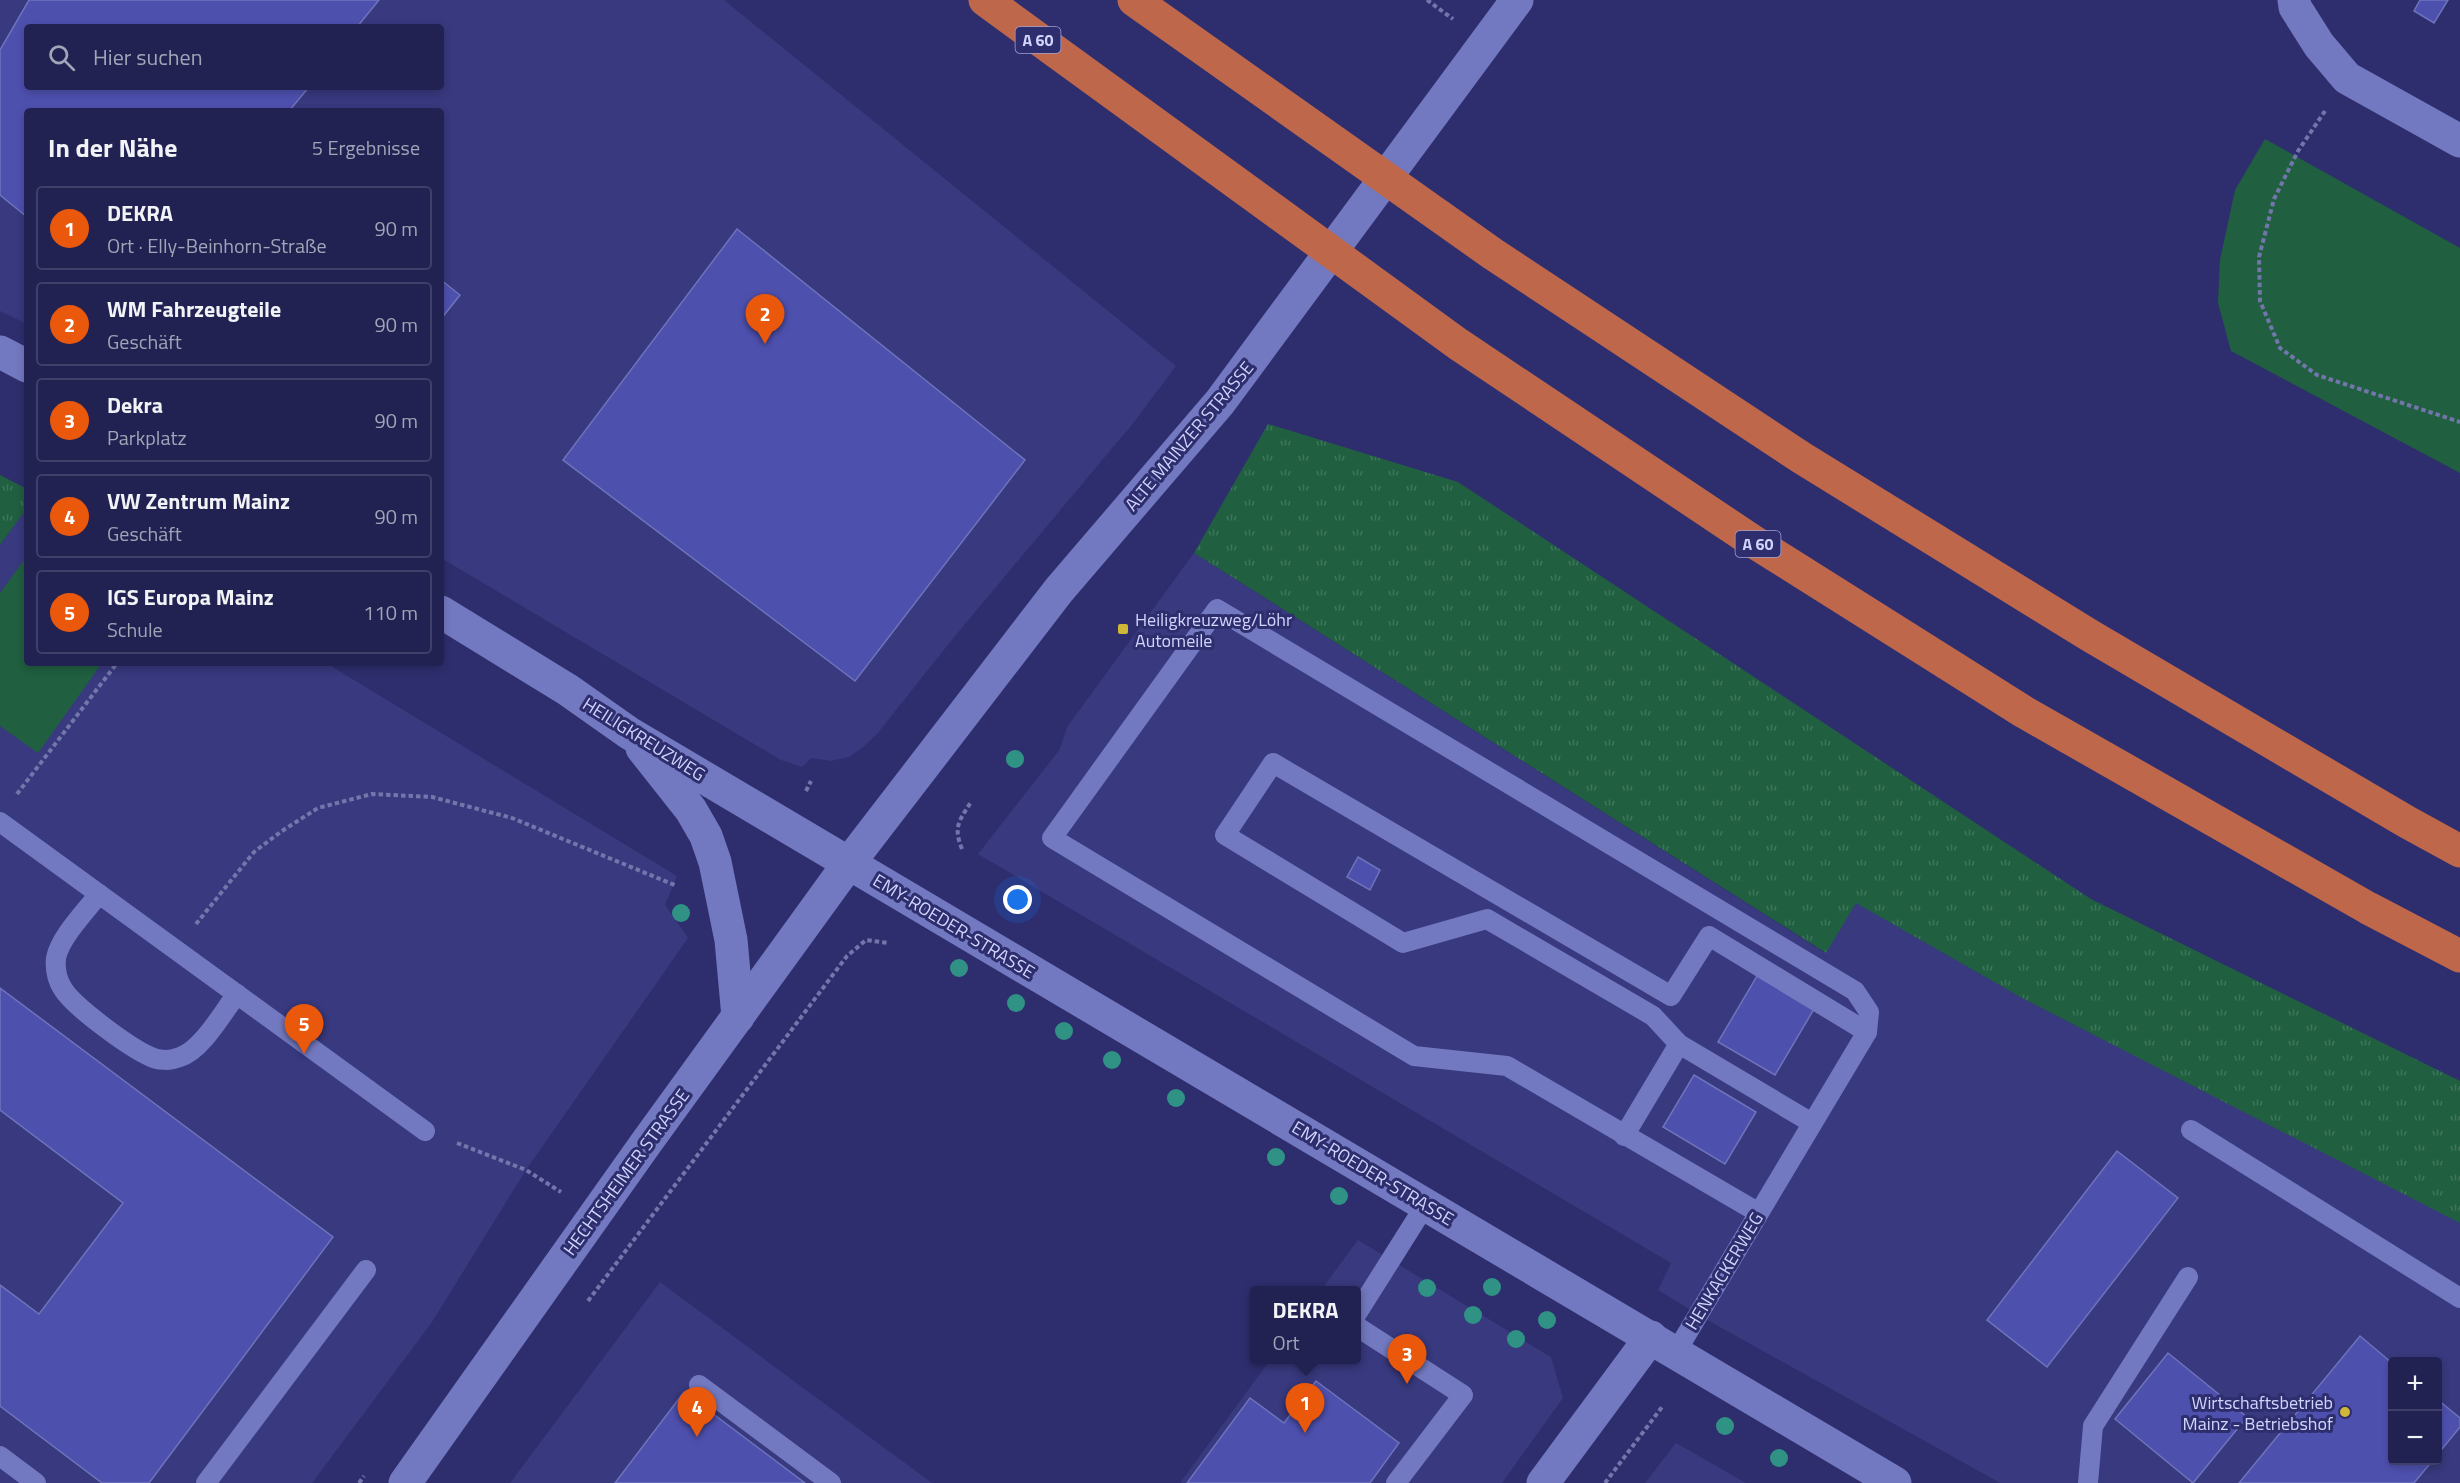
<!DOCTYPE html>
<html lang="de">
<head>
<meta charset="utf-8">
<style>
  :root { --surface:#222252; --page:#2e2f5c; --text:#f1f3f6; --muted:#a2a4b8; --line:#3f3f69; --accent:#ea580c }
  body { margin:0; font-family:"Titillium Web",sans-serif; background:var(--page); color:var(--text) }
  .controls { position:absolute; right:18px; bottom:18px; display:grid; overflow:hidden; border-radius:6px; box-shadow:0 3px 9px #0003 }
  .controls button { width:54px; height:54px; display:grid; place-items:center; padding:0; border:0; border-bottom:2px solid var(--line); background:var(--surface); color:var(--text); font:30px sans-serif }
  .you { position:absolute; left:1018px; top:900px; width:21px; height:21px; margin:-15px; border:4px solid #fff; border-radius:50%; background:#1a73e8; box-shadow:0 0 0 9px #1a73e833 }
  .badge { display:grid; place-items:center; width:39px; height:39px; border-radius:50%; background:var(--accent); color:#fff; font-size:20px; font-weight:700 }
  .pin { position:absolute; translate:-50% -50px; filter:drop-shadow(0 2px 3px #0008) }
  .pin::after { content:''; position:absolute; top:32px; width:21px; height:18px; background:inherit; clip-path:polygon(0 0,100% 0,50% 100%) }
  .popup { position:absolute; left:1250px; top:1286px; width:111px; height:78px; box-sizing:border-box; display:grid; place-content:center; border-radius:6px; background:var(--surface); filter:drop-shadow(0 2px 4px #0005); font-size:20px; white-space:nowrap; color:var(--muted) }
  .popup b { font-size:22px; color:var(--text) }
  .popup::after { content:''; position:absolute; left:50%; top:100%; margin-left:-12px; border:12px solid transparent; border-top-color:var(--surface) }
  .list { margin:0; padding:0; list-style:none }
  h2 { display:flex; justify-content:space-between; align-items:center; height:78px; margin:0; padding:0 24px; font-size:26px }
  h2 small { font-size:20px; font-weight:400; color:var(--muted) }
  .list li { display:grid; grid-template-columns:39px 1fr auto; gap:18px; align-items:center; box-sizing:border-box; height:84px; margin:0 12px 12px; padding:0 12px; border:2px solid var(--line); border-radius:6px }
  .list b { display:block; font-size:22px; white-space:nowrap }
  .list p { margin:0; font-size:20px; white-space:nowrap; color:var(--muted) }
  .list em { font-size:20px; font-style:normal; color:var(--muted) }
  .icon { flex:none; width:33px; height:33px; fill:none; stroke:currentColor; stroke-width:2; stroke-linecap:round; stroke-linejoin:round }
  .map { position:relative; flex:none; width:2460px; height:1483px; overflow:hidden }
  .search { position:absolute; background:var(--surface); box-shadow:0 3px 9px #0003; left:24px; top:24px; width:420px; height:66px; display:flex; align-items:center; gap:15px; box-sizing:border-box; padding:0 21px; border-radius:6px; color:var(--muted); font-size:22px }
  .panel { position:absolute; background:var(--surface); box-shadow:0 3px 9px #0003; left:24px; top:108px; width:420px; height:558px; border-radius:6px }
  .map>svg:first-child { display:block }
  .built { fill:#38397e; fill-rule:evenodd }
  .grass { fill:url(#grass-tufts) }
  .park { fill:#205f40 }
  .building { fill:#4e50ae; stroke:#6e74bb; stroke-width:1.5 }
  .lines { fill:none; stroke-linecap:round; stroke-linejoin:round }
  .path { stroke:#7376ab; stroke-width:4; stroke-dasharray:4.5 3; stroke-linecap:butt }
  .service { stroke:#7379c0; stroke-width:20 }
  .minor { stroke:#7379c0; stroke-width:33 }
  .tertiary { stroke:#7379c0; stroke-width:33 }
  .motorway { stroke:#bf674b; stroke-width:33 }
  .tree { fill:#309284 }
  .poi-dot { fill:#cfb837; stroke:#2e2e6e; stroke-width:2 }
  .labels { text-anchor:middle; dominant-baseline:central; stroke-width:6; stroke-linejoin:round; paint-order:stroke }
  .shield { fill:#2e2e6e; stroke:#9fa3d1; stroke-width:1.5 }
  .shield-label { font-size:16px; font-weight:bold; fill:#cfd5fc }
  .street-label { font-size:18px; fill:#cfd5fc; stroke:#2e2e6e }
  .poi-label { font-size:18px; fill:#cfd5fc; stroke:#2e2e6e; text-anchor:start }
</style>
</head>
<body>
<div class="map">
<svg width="2460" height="1483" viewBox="0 0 2460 1483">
  <defs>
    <pattern id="grass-tufts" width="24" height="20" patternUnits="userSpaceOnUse" patternTransform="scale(1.5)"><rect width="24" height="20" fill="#205f40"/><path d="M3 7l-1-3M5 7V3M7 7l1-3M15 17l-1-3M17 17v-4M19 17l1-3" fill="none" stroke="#3f755c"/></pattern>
  </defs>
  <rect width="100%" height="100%" fill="#2e2e6e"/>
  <g class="built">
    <path d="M 0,0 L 724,0 L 1176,366 L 1134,422 L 951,641 L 877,734 L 862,748 L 849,757 L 831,761 L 811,758 L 802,767 L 781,760 L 441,558 L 441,111 L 27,111 L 27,324 L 0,311 ZM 27,27 L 441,27 L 441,87 L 27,87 Z"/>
    <polygon points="27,508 27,663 326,663 677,876 665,905 688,938 526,1170 432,1322 312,1483 0,1483 0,545"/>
    <path d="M 1194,553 L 1825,953 L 1856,902 L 2024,999 L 2460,1221 L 2460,1483 L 2000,1483 L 1702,1317 L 1658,1290 L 1671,1263 L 978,854 L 1060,749 L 1067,727 ZM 2392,1362 L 2438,1362 L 2438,1460 L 2392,1460 Z"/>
    <polygon points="1358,1240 1551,1357 1563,1398 1502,1483 1180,1483 1270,1360 1356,1360 1356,1290 1321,1290"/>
    <polygon points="660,1282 932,1483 510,1483"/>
    <polygon points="1676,1443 1746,1483 1645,1483"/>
  </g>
  <g class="grass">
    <polygon points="1268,424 1458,482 2091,899 2460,1081 2460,1223 2024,999 1856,903 1826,953 1194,553"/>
    <polygon points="0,475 27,489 27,508 0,545"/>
  </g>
  <g class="park">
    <polygon points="2265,139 2460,248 2460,473 2231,351 2218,303 2220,260 2235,190"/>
    <polygon points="27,556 27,663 102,663 38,753 0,726 0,593"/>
  </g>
  <g class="building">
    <polygon points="29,0 379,0 357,27 27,27 27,87 309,87 289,111 27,111 27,217 0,195 0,50"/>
    <polygon points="2420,0 2448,0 2434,23 2414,11"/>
    <polygon points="737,229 1025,460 855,681 563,460"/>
    <polygon points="441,280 460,295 441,319"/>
    <polygon points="1358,857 1380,870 1370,890 1347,877"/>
    <polygon points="1757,976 1814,1009 1775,1075 1718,1042"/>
    <polygon points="0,988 333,1237 149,1483 102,1483 0,1406 0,1285 39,1314 123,1203 0,1110"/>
    <polygon points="1694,1075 1756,1112 1725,1164 1663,1127"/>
    <polygon points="2117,1151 2178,1198 2047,1367 1987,1320"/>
    <polygon points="2360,1336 2392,1363 2392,1460 2433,1460 2414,1483 2239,1483"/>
    <polygon points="2168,1353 2247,1417 2193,1483 2115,1419"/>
    <polygon points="1316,1381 1399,1443 1370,1483 1187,1483 1250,1398 1284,1423"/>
    <polygon points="684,1392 805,1483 615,1483"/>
    <polygon points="2438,1400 2460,1418 2460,1427 2438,1454"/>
  </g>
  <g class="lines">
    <g class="path">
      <polyline points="1427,0 1453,19"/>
      <polyline points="2325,111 2298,151 2274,199 2259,257 2260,301 2280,348 2317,375 2460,422"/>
      <polyline points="806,791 811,781"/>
      <polyline points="17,794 117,663"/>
      <path d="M 962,849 C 953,827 959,821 971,802"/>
      <polyline points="196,924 254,852 282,831 318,808 372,794 432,797 512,818 677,886"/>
      <polyline points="457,1143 526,1170 561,1192"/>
      <polyline points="588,1301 847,956 866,940 888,943"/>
      <polyline points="359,1483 364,1476"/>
      <polyline points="1605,1483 1662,1407"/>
    </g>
    <g class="service">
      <polyline points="0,822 425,1131"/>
      <path d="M 99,894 C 86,911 60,937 56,958 C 55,968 57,980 63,989 C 74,1007 129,1047 149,1056 C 158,1061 170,1061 180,1057 C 202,1050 223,1012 237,994"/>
      <polyline points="1812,1123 1679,1044 1653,1016 1487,919 1403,943 1225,835 1273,763 1671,996 1709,936 1867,1032"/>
      <polyline points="2191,1130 2460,1298"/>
      <polyline points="1624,1136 1679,1044"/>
      <polyline points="1356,1315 1426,1204"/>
      <polyline points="1356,1326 1463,1395 1396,1483"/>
      <polyline points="1676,1352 1867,1032 1869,1012 1855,991 1217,609 1052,838 1414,1056 1507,1066 1759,1213"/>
      <polyline points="699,1385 831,1483"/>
      <polyline points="0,1456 36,1483"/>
      <polyline points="206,1483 366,1270"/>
      <polyline points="2088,1483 2093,1426 2188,1277"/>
    </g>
    <g class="minor">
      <polyline points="2294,0 2295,7 2319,45 2347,78 2460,141"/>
      <polyline points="1543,1483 1651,1337"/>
    </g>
    <g class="tertiary">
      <polyline points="0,352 27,366"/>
      <polyline points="441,612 568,690 629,733 1895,1483"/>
      <polyline points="642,748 691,810 706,836 715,862 731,940 738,1017"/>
      <polyline points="405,1483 646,1143 849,863 1059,590 1220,402 1517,0"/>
    </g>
    <g class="motorway">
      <polyline points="985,0 1458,344 1754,542 2024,712 2368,908 2460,956"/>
      <polyline points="1134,0 1493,254 1802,458 2089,635 2407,822 2460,851"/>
    </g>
  </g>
  <g class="tree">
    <circle cx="1015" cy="759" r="9"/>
    <circle cx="681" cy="913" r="9"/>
    <circle cx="959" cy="968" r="9"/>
    <circle cx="1016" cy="1003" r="9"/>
    <circle cx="1064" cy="1031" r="9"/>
    <circle cx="1112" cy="1060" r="9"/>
    <circle cx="1176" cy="1098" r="9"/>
    <circle cx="1276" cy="1157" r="9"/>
    <circle cx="1339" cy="1196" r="9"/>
    <circle cx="1492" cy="1287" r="9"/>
    <circle cx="1427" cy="1288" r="9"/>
    <circle cx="1473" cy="1315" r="9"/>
    <circle cx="1547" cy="1320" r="9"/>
    <circle cx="1516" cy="1339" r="9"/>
    <circle cx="1725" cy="1426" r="9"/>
    <circle cx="1779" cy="1458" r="9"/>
  </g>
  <g class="poi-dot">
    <rect x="1117" y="623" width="12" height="12" rx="3"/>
    <circle cx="2345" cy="1412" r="6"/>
  </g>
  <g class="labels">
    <g class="shield">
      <rect x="1015.5" y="27" width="45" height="26" rx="4.5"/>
      <rect x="1735.5" y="531" width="45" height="26" rx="4.5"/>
    </g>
    <g class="shield-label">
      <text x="1038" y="40">A 60</text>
      <text x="1758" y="544">A 60</text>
    </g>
    <g class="street-label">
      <text transform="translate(1189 436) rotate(-50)">ALTE MAINZER STRASSE</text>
      <text transform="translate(644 739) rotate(32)">HEILIGKREUZWEG</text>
      <text transform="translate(954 926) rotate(31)">EMY-ROEDER-STRASSE</text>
      <text transform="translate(626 1172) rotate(-54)">HECHTSHEIMER STRASSE</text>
      <text transform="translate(1373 1173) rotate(31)">EMY-ROEDER-STRASSE</text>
      <text transform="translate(1724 1271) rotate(-59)">HENKACKERWEG</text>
    </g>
    <g class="poi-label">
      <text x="1135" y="619">Heiligkreuzweg/Löhr<tspan x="1135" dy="21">Automeile</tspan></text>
      <text x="2333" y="1402" text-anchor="end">Wirtschaftsbetrieb<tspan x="2333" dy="21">Mainz - Betriebshof</tspan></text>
    </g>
  </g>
</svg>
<div class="controls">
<button>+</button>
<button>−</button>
</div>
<div class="you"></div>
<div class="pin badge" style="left:1305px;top:1433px">1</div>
<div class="popup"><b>DEKRA</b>Ort</div>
<div class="pin badge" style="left:765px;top:344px">2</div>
<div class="pin badge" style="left:1407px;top:1384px">3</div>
<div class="pin badge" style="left:697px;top:1437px">4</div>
<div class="pin badge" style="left:304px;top:1054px">5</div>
<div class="search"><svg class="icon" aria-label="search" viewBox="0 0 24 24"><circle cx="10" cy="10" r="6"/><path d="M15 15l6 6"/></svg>Hier suchen</div>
<section class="panel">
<h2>In der Nähe<small>5 Ergebnisse</small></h2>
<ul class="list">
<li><span class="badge">1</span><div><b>DEKRA</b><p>Ort · Elly-Beinhorn-Straße</p></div><em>90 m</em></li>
<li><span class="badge">2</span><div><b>WM Fahrzeugteile</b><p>Geschäft</p></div><em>90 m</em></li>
<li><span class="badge">3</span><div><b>Dekra</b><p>Parkplatz</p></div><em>90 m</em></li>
<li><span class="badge">4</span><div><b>VW Zentrum Mainz</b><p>Geschäft</p></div><em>90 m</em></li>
<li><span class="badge">5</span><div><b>IGS Europa Mainz</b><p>Schule</p></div><em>110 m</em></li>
</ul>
</section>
</div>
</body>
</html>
